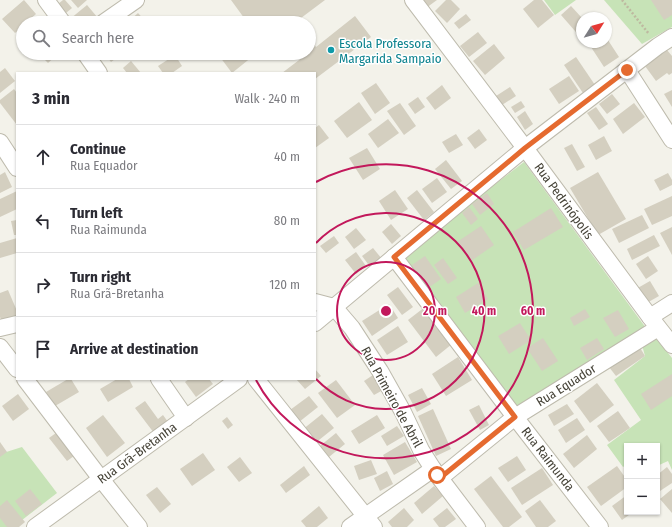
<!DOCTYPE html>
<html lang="en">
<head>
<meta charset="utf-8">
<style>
  :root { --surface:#fff; --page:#f7f7f7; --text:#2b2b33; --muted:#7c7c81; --line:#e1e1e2 }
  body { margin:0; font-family:"Fira Sans Condensed",sans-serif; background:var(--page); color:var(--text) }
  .controls { position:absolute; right:12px; bottom:12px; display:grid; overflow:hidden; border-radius:0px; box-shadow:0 1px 3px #0004 }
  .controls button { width:36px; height:36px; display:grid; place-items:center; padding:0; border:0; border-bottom:1px solid var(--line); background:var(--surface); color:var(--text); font:20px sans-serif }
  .compass { position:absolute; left:576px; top:12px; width:36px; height:36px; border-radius:50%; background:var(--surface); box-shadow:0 1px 3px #0004; rotate:53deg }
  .stop { position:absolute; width:12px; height:12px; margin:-9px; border:3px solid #e56a2f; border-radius:50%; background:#fff }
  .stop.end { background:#e56a2f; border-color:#fff; box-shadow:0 1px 4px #0008 }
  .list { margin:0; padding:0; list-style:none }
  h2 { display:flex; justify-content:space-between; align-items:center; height:52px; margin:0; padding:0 16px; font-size:17px }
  h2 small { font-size:13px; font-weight:400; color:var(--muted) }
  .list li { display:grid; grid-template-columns:26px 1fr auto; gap:12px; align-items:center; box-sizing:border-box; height:64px; padding:0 16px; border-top:1px solid var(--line) }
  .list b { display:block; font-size:15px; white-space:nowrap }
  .list p { margin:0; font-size:13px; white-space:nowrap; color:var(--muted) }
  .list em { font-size:13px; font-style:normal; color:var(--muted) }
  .icon { flex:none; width:22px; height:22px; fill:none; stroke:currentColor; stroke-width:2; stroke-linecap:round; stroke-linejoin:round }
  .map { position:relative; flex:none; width:672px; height:527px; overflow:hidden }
  .search { position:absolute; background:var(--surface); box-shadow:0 1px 3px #0004; left:16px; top:16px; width:300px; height:44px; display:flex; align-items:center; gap:10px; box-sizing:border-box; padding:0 14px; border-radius:22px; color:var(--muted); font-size:15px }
  .panel { position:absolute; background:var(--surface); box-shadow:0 1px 3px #0004; left:16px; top:72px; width:300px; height:308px; border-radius:0px }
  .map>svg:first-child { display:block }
  .green { fill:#c7e3b7 }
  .building { fill:#d4cfc0 }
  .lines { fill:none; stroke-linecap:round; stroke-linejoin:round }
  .minor-casing { stroke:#bebbad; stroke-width:18 }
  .path { stroke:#beb9a0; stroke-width:2.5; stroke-dasharray:2 2; stroke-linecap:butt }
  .minor { stroke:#fff; stroke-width:16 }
  .route { stroke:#e56a2f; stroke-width:5 }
  .ring { fill:none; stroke:#c2185b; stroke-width:2 }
  .culture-dot { fill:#0f9aa8; stroke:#fff; stroke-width:1.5 }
  .labels { text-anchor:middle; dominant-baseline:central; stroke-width:3; stroke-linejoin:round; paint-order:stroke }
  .culture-label { font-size:13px; fill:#0d838f; stroke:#fff; text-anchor:start }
  .street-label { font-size:13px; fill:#464338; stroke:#fff }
  .centre { fill:#c2185b; stroke:#fff; stroke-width:2 }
  .ring-label { font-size:12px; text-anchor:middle; font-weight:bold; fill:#c2185b; stroke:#fff; stroke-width:3; stroke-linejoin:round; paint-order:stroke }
</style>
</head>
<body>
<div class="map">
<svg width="672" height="527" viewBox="0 0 672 527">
  <rect width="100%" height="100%" fill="#f3f2ea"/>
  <g class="green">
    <polygon points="544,0 576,0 555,15"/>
    <polygon points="604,0 672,0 672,27 642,44"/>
    <polygon points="524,162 646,328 517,408 401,256"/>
    <polygon points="655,337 672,358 672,470 668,461 657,466 657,446 627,446 627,464 623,467 607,445 641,420 614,380 645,356 642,345"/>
    <polygon points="22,447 57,493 13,527 0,527 0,454"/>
  </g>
  <g class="building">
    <polygon points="24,0 36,14 26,23 23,23 23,26 15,33 2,19"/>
    <polygon points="63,0 65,0 72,8 66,13 58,4"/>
    <polygon points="71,0 87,0 78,8"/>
    <polygon points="231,0 325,0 297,21 298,23 245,23 247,22"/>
    <polygon points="420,0 437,0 426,8"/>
    <polygon points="446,0 451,0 460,9 447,23 435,11"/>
    <polygon points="534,0 542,0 554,15 538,28 523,9"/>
    <polygon points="651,0 672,0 672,15 664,20"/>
    <polygon points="87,5 98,18 91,23 73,23 70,19"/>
    <polygon points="571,6 582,18 582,39 561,15"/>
    <polygon points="138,13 147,23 131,23 129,21"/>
    <polygon points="466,14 471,20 459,29 454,23"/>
    <polygon points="355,16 371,37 315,79 315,73 282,73 307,54 306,53 309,53 309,37 316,47"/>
    <polygon points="478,32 487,43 469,57 460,46"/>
    <polygon points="606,37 619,57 604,67 589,44 592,42 606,42"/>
    <polygon points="494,44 505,58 485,75 473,61"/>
    <polygon points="667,50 672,56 672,73 669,75 667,73 656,81 645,66"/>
    <polygon points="38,53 59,53 48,63"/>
    <polygon points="104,53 121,53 122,54 111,62"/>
    <polygon points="217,53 257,53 232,73"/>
    <polygon points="175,55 182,66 172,73 163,73 158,66"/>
    <polygon points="576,57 595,85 583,93 564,65"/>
    <polygon points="131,61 141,73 127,73 123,68"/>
    <polygon points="5,68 15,81 0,93 0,72"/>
    <polygon points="569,76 579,91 559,104 549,89"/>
    <polygon points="376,83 390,103 375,114 361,93"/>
    <polygon points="442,85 451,98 435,110 426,98"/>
    <polygon points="510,87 516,96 502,105 496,96"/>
    <polygon points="14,89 17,93 17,125 0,103 0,100"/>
    <polygon points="672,90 672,107 664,94"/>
    <polygon points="612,94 620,104 607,114 599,104"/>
    <polygon points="418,97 425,107 415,114 408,104"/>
    <polygon points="521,101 525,107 515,113 511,107"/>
    <polygon points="359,102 372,120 347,138 334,121"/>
    <polygon points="400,103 416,126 404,135 387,111"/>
    <polygon points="634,103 645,117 623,134 613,119"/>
    <polygon points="596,107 608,124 599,130 587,113"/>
    <polygon points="525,111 533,124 525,130 517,117"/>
    <polygon points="388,119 399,133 378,148 368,134"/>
    <polygon points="319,125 329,138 315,148 315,128"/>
    <polygon points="479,129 487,140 475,149 467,138"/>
    <polygon points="456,134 463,145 449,153 442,142"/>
    <polygon points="604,136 612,151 596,160 588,145"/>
    <polygon points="572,144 585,167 577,171 564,148"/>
    <polygon points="367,148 380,169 363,180 349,158"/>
    <polygon points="446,160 462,181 451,189 435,169"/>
    <polygon points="5,172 12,187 0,193 0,175"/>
    <polygon points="598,172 626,219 598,235 570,188"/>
    <polygon points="668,173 672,180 672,185 660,191 654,180"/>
    <polygon points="437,178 447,192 432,203 422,189"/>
    <polygon points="395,190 408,209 391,220 379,201"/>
    <polygon points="417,190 434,212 424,220 407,198"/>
    <polygon points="17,191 17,209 0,217 0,199"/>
    <polygon points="487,193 494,204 480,215 472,204"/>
    <polygon points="672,196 672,216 652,225 644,209"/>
    <polygon points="469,207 478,219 471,225 462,213"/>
    <polygon points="551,208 563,227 524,250 513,232"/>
    <polygon points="642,215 649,228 619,243 612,229"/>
    <polygon points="17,220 17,235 14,235 11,221"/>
    <polygon points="391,224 401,236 392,244 382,232"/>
    <polygon points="481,226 494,245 471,261 457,242"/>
    <polygon points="672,227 672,255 660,233"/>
    <polygon points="356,228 366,240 354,249 345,237"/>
    <polygon points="654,235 660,246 632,260 627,249"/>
    <polygon points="334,236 339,243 326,253 320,246"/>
    <polygon points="17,238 17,253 0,258 0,243"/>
    <polygon points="373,248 382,259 371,268 362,256"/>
    <polygon points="356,252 366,266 356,274 345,260"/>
    <polygon points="425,256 441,279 428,288 412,265"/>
    <polygon points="648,256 658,271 646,279 636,264"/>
    <polygon points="443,258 457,278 448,284 434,265"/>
    <polygon points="650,281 659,296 645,304 636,289"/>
    <polygon points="478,283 488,299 465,313 456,297"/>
    <polygon points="398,287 413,307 402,315 387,295"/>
    <polygon points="8,290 17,311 17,318 3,324 0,317 0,293"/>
    <polygon points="389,304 398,318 372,336 362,321"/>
    <polygon points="425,307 452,344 436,357 408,320"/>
    <polygon points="585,309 590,317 574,326 570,318"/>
    <polygon points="618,310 629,329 615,337 603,318"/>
    <polygon points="520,323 531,340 509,354 498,336"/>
    <polygon points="398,326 408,342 387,355 377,340"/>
    <polygon points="543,338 558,361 542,371 527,348"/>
    <polygon points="597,338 604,349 587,360 580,348"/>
    <polygon points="639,346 645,356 616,376 609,367"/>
    <polygon points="458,357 472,380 446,396 432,374"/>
    <polygon points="315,369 321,376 305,389 296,379 315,379"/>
    <polygon points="672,374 672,396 651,410 641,394"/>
    <polygon points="373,375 383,390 374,395 364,381"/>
    <polygon points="68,379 71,379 79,392 55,406 46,392"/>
    <polygon points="117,379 129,379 133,387 108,402 100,389"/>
    <polygon points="189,379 209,379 213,384 196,397 185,382"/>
    <polygon points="336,380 355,405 337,418 318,393"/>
    <polygon points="597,383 614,405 590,423 574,401"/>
    <polygon points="422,388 431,404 417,412 408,395"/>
    <polygon points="18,394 29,409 13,421 2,406"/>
    <polygon points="309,396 318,407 299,422 290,410"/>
    <polygon points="145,401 158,419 163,415 168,422 154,433 135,408"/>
    <polygon points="567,404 574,414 554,426 548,415"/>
    <polygon points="479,405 489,425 480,430 469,410"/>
    <polygon points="433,409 451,449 436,456 418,416"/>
    <polygon points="618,411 630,428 609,442 597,426"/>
    <polygon points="322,414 334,428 314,444 302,430"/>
    <polygon points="103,415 125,443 107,457 86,428"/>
    <polygon points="377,415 385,428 359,444 351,431"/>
    <polygon points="227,417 233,425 228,429 222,421"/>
    <polygon points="577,418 585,430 566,443 558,430"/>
    <polygon points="397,426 404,436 387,446 381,436"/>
    <polygon points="56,433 74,456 67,461 49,438"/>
    <polygon points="336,433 345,444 324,461 315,450"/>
    <polygon points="587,435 597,449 574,468 563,454"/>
    <polygon points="0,442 7,452 0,457"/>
    <polygon points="405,442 417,462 394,475 383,455"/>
    <polygon points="203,453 215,470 192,486 180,469"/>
    <polygon points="517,456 526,470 508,482 498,468"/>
    <polygon points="240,457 252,473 239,482 227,467"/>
    <polygon points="371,460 377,474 359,480 354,466"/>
    <polygon points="304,466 310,475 286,493 280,485"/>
    <polygon points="617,466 627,480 627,487 601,506 587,487"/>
    <polygon points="667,467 672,474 672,483 657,493 657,475"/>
    <polygon points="542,468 553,485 522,505 511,488"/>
    <polygon points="387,471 393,484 380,491 374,478"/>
    <polygon points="491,476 522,517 509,527 503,527 474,489"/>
    <polygon points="434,486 443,496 422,514 414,503"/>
    <polygon points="157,487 171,504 160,513 146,495"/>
    <polygon points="30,489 42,504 26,516 15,501"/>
    <polygon points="672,489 672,513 660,499"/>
    <polygon points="627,495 627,512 633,512 622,520 612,506"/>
    <polygon points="7,500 25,522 19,527 7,527 0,518 0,506"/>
    <polygon points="540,500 556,521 548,527 536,527 525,511"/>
    <polygon points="319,506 328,518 317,527 306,527 301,521"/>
    <polygon points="404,508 414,520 407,527 392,527 388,522"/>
    <polygon points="447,508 456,519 445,527 439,527 433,519"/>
  </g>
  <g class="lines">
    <g class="minor-casing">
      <g id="minor">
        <polyline points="46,0 63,23"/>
        <polyline points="413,0 525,148 650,317 672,345"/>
        <polyline points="103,23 136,0"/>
        <polyline points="85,53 99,73"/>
        <polyline points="627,70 672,140"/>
        <polyline points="0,142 17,168"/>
        <polyline points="394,257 515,417 600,527"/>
        <polyline points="315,302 334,307 352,328 380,371 403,412 421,450 433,469 477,527"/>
        <polyline points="650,317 672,303"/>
        <polyline points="315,323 525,148 658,46 672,37"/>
        <polyline points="0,328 17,324"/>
        <polyline points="0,347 17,369"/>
        <polyline points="25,379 101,479 139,527"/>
        <polyline points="159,379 186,418"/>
        <polyline points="256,379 374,527"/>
        <polyline points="440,478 515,417 658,328"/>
        <polyline points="35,527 239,379"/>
        <polyline points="350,527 433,469"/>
      </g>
    </g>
    <polyline class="path" points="622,0 649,34"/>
    <use href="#minor" class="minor"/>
  </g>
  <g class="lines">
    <polyline class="route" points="437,475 440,478 515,417 394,257 525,148 627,70"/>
  </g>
  <g class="ring">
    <circle cx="386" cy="311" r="49"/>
    <path d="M316 243A98 98 0 1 1 316 379"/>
    <path d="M316 182A147 147 0 1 1 256 380"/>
  </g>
  <circle class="culture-dot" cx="331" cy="50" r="4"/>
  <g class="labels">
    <g class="culture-label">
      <text x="339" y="43">Escola Professora<tspan x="339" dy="15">Margarida Sampaio</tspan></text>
    </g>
    <g class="street-label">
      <text transform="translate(564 201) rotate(54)">Rua Pedrinópolis</text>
      <text transform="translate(566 385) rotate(-32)">Rua Equador</text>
      <text transform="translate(392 397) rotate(61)">Rua Primeiro de Abril</text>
      <text transform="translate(137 453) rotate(-36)">Rua Grã-Bretanha</text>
      <text transform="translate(548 459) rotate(52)">Rua Raimunda</text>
    </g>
  </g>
  <circle cx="386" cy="311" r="6" class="centre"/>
  <g class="ring-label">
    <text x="435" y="315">20 m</text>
    <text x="484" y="315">40 m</text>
    <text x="533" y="315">60 m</text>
  </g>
</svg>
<div class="controls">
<button>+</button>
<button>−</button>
</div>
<svg class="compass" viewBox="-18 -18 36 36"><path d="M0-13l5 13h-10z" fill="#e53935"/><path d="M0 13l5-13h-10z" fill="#7c7c81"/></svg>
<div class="stop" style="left:437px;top:475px"></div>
<div class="stop end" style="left:627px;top:70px"></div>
<div class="search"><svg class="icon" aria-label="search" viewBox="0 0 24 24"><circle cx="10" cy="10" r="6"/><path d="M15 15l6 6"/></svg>Search here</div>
<section class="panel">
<h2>3 min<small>Walk · 240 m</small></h2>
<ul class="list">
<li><svg class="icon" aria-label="ahead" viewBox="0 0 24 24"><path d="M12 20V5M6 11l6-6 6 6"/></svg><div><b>Continue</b><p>Rua Equador</p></div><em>40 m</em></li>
<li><svg class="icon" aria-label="left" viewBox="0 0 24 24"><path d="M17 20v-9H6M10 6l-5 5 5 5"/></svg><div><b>Turn left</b><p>Rua Raimunda</p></div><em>80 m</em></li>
<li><svg class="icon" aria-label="right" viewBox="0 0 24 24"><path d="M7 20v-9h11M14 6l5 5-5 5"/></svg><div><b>Turn right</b><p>Rua Grã-Bretanha</p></div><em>120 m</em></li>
<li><svg class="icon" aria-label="arrive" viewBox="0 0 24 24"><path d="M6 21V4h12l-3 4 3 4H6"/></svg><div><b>Arrive at destination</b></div></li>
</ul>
</section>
</div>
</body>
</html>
